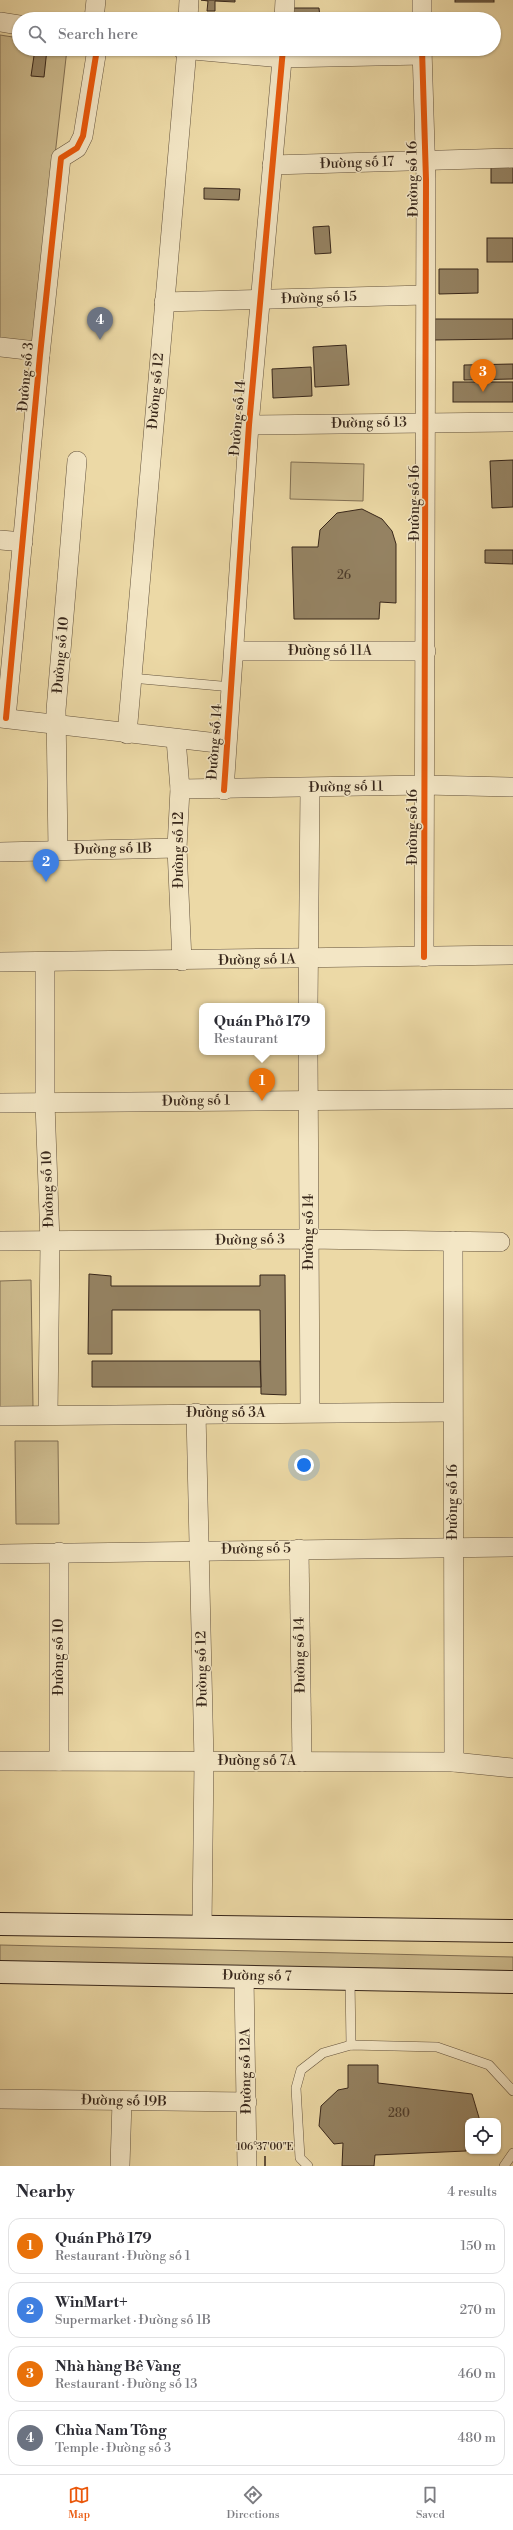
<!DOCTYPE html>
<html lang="en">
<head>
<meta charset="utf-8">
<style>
  :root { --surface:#fff; --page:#f7f7f7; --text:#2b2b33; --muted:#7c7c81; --line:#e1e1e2; --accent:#ea580c }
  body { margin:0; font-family:"Libre Bodoni",serif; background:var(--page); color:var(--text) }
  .controls { position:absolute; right:12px; bottom:12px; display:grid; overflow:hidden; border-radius:8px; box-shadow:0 1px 3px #0004 }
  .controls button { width:36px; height:36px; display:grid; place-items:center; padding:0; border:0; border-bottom:1px solid var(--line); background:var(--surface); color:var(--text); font:20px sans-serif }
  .you { position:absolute; left:304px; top:1465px; width:14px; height:14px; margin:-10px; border:3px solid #fff; border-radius:50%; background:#1a73e8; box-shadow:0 0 0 6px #1a73e833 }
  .badge { display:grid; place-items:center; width:26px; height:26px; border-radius:50%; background:var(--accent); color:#fff; font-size:13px; font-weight:700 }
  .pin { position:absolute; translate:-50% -33px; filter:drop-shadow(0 1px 2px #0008) }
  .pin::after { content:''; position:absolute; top:21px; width:14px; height:12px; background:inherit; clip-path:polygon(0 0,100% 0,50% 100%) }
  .popup { position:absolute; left:199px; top:1003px; width:126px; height:52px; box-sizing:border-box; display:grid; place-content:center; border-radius:8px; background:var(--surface); filter:drop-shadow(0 1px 3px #0005); font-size:13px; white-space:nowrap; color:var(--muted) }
  .popup b { font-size:15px; color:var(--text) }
  .popup::after { content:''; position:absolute; left:50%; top:100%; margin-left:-8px; border:8px solid transparent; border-top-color:var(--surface) }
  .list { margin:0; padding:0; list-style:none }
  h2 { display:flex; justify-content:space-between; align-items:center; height:52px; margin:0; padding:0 16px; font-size:17px }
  h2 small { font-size:13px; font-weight:400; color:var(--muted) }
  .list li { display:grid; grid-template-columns:26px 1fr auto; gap:12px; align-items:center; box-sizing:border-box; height:56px; margin:0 8px 8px; padding:0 8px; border:1px solid var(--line); border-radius:12px }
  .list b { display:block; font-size:15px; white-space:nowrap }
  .list p { margin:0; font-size:13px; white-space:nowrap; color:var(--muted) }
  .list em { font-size:13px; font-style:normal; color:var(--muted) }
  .icon { flex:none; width:22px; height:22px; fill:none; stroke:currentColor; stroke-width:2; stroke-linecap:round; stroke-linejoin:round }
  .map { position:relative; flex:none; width:513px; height:2166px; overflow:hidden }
  .search { position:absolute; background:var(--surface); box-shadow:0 1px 3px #0004; left:12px; right:12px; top:12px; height:44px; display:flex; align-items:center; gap:10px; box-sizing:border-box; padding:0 14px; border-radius:22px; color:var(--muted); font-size:15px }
  .sheet { height:308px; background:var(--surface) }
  nav { display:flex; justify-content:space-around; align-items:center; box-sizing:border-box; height:56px; border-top:1px solid var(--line); background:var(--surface); font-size:11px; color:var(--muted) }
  nav a { display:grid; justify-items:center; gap:2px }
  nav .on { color:var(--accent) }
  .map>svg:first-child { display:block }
  .green { fill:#cdbb8e; stroke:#827054 }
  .building { fill:#958363; stroke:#37261a }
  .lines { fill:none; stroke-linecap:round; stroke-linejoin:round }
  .service-casing { stroke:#64533d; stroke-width:10 }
  .minor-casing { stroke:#64533d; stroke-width:20 }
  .secondary-casing { stroke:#37261a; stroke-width:24 }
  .service { stroke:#f3e6c5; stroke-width:9 }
  .minor { stroke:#f3e6c5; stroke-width:19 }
  .secondary { stroke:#f3e6c5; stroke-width:22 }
  .cycleway-casing { stroke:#f3e6c5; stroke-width:8 }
  .cycleway { stroke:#e8590c; stroke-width:6 }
  .ticks { fill:none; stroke:#37261a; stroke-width:1.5 }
  .labels { text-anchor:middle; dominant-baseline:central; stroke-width:3; stroke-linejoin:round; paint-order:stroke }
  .number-label { font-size:12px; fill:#4e3d2c }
  .street-label { font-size:14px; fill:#37261a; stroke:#f3e6c5 }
  .ticks-label { font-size:10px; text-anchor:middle; fill:#37261a; stroke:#f3e6c5; stroke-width:3; stroke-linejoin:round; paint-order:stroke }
</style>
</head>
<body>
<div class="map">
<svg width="513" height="2166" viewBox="0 0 513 2166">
  <rect width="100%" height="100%" fill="#ecd9a6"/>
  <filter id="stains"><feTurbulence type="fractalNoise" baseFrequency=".005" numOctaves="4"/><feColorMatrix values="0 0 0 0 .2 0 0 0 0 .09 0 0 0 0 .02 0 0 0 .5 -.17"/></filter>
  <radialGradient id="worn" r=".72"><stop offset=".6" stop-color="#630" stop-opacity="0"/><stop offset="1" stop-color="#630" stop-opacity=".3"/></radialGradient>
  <g class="green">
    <polygon points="0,35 19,38 19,49 67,49 34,342 0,338"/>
    <polygon points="291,462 364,464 363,501 290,499"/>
    <polygon points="31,1280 33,1407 0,1407 0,1281"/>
    <polygon points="15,1441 58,1441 59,1524 16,1524"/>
    <polygon points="0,1945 513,1957 513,1975 0,1963"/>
  </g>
  <g class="building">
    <polygon points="201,0 235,0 235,2 215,1 215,11 207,11 208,1"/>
    <rect x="455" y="0" width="39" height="2"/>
    <polygon points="288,8 319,8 320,18 288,18"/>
    <polygon points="35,49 47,49 44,77 31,76"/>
    <rect x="491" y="161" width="22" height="22"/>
    <polygon points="204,188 240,189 239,200 204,199"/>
    <polygon points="329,226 331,253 315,254 313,227"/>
    <rect x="487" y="238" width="26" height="24"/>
    <polygon points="439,269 478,269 478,293 439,294"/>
    <polygon points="434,319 513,319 513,339 434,340"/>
    <polygon points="346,345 349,385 315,387 313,347"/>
    <polygon points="513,364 513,379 464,380 464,365"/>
    <polygon points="311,367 312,396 273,398 272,369"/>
    <rect x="453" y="382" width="60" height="20"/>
    <polygon points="513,460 513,507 492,508 490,461"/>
    <polygon points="362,509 382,519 392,531 396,544 396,603 380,602 379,619 294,619 292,547 318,547 320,530 337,513"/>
    <polygon points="485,550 513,550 513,564 485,563"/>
    <polygon points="89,1274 111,1276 111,1286 260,1286 260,1275 285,1275 286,1395 261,1394 260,1310 112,1310 112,1354 88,1354"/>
    <polygon points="92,1361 260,1361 261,1387 92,1387"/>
    <polygon points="348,2065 378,2065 378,2083 472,2094 480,2121 468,2121 466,2151 375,2155 374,2166 342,2166 343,2143 334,2144 319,2126 321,2106 338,2090 348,2088"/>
  </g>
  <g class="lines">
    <g class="service-casing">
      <g id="service">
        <polyline points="131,678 232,687"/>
        <polyline points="350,1979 351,2045"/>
        <polyline points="308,2166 300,2158 296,2088 301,2070 323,2053 351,2045 437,2047 489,2065 513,2091"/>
        <polyline points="504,2166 513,2153"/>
      </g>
    </g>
    <g class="minor-casing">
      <g id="minor">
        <polyline points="422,0 422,19"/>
        <polyline points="94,19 96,0"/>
        <polyline points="188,19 189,0"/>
        <polyline points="284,19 285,0"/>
        <polyline points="0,22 19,25"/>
        <polyline points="182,49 282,58 422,55"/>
        <polyline points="422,49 426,180 424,957"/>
        <polyline points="272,165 513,158"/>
        <polyline points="164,302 425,295"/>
        <polyline points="0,347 36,351 40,355"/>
        <polyline points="249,425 513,422"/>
        <polyline points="0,540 23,542"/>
        <polyline points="234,651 426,651"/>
        <polyline points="0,718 226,744"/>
        <polyline points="6,718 40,355 61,158 77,148 83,136 97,49"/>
        <polyline points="127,734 187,49"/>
        <polyline points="176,739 180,789 177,848 182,961"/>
        <polyline points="180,789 425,785 513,787"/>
        <polyline points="224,790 249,425 283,49"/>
        <polyline points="58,850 56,710 77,461"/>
        <polyline points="0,852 177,848"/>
        <polyline points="0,962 513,955"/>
        <polyline points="45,962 45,1103 50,1242 48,1415"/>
        <polyline points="308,1006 310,788"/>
        <polyline points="308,1052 310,1412"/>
        <polyline points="0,1103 513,1099"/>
        <polyline points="0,1241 309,1239 500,1242"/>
        <polyline points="453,1241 454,1762"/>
        <polyline points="196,1413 204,1761 202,1926"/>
        <polyline points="0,1416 452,1412"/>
        <polyline points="299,1549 302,1762"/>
        <polyline points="59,1552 59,1761"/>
        <polyline points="0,1554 513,1547"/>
        <polyline points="0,1761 454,1762 513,1768"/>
        <polyline points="244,1976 247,2166"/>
        <polyline points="0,2099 247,2102"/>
        <polyline points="120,2166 122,2101"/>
      </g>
    </g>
    <g class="secondary-casing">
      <g id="secondary">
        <polyline points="0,1924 513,1931"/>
        <polyline points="0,1972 513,1982"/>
      </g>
    </g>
    <use href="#service" class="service"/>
    <use href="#minor" class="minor"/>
    <use href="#secondary" class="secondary"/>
    <g class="cycleway-casing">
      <g id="cycleway">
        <polyline points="422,49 426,180 424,957"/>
        <polyline points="6,718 40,355 61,158 77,148 83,136 97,49"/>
        <polyline points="224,790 249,425 283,49"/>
      </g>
    </g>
    <use href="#cycleway" class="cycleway"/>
  </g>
  <path class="ticks" d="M 265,2156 L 265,2166"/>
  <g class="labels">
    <g class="number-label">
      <text x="344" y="575">26</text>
      <text x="399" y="2113">280</text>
    </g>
    <g class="street-label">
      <text transform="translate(357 163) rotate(-2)">Đường số 17</text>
      <text transform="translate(413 179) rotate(-91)">Đường số 16</text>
      <text transform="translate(319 298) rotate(-2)">Đường số 15</text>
      <text transform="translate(26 377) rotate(-85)">Đường số 3</text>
      <text transform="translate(156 391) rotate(-85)">Đường số 12</text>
      <text transform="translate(238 418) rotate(-85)">Đường số 14</text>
      <text transform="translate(369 423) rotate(-1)">Đường số 13</text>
      <text transform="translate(415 503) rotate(-90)">Đường số 16</text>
      <text x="330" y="651">Đường số 11A</text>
      <text transform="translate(61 655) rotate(-85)">Đường số 10</text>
      <text transform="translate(215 742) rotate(-86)">Đường số 14</text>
      <text transform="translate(346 787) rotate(-1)">Đường số 11</text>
      <text transform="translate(413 827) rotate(-90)">Đường số 16</text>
      <text transform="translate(113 849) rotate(-1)">Đường số 1B</text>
      <text transform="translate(179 850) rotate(-90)">Đường số 12</text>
      <text transform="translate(257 960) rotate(-1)">Đường số 1A</text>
      <text transform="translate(196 1101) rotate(-1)">Đường số 1</text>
      <text transform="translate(48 1189) rotate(-92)">Đường số 10</text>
      <text transform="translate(309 1232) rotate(-90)">Đường số 14</text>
      <text transform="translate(250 1240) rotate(-1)">Đường số 3</text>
      <text x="226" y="1413">Đường số 3A</text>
      <text transform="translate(453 1502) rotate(-90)">Đường số 16</text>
      <text transform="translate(256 1549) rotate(-1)">Đường số 5</text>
      <text transform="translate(300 1655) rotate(-91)">Đường số 14</text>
      <text transform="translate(59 1657) rotate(-90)">Đường số 10</text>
      <text transform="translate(202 1669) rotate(-91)">Đường số 12</text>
      <text x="257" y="1761">Đường số 7A</text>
      <text transform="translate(257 1976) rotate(1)">Đường số 7</text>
      <text transform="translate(246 2071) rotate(-91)">Đường số 12A</text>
      <text transform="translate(124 2101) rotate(1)">Đường số 19B</text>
    </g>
  </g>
  <g class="ticks-label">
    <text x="265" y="2150">106°37'00"E</text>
  </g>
  <rect width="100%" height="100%" filter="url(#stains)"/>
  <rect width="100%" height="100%" fill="url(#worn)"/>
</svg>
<div class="controls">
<button><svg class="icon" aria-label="locate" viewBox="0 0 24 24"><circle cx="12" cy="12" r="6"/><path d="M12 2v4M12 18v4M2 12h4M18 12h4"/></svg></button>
</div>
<div class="you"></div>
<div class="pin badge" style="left:262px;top:1101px;background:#e8710a">1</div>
<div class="popup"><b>Quán Phở 179</b>Restaurant</div>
<div class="pin badge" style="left:46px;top:882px;background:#3f7fe0">2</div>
<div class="pin badge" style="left:483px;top:392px;background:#e8710a">3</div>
<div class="pin badge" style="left:100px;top:340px;background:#6b7280">4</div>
<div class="search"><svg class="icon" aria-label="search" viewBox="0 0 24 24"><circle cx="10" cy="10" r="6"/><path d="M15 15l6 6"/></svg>Search here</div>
</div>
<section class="sheet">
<h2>Nearby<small>4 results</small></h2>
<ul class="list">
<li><span class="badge" style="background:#e8710a">1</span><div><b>Quán Phở 179</b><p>Restaurant · Đường số 1</p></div><em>150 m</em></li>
<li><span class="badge" style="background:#3f7fe0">2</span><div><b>WinMart+</b><p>Supermarket · Đường số 1B</p></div><em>270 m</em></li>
<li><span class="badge" style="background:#e8710a">3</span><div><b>Nhà hàng Bê Vàng</b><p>Restaurant · Đường số 13</p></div><em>460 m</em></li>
<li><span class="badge" style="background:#6b7280">4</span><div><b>Chùa Nam Tông</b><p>Temple · Đường số 3</p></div><em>480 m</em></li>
</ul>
</section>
<nav>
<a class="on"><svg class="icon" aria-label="map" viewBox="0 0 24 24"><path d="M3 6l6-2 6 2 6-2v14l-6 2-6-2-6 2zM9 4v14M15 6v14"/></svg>Map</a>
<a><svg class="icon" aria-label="directions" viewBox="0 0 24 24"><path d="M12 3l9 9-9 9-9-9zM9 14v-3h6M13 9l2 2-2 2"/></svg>Directions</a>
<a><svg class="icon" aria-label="saved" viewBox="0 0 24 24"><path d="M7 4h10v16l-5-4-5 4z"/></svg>Saved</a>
</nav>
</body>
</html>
